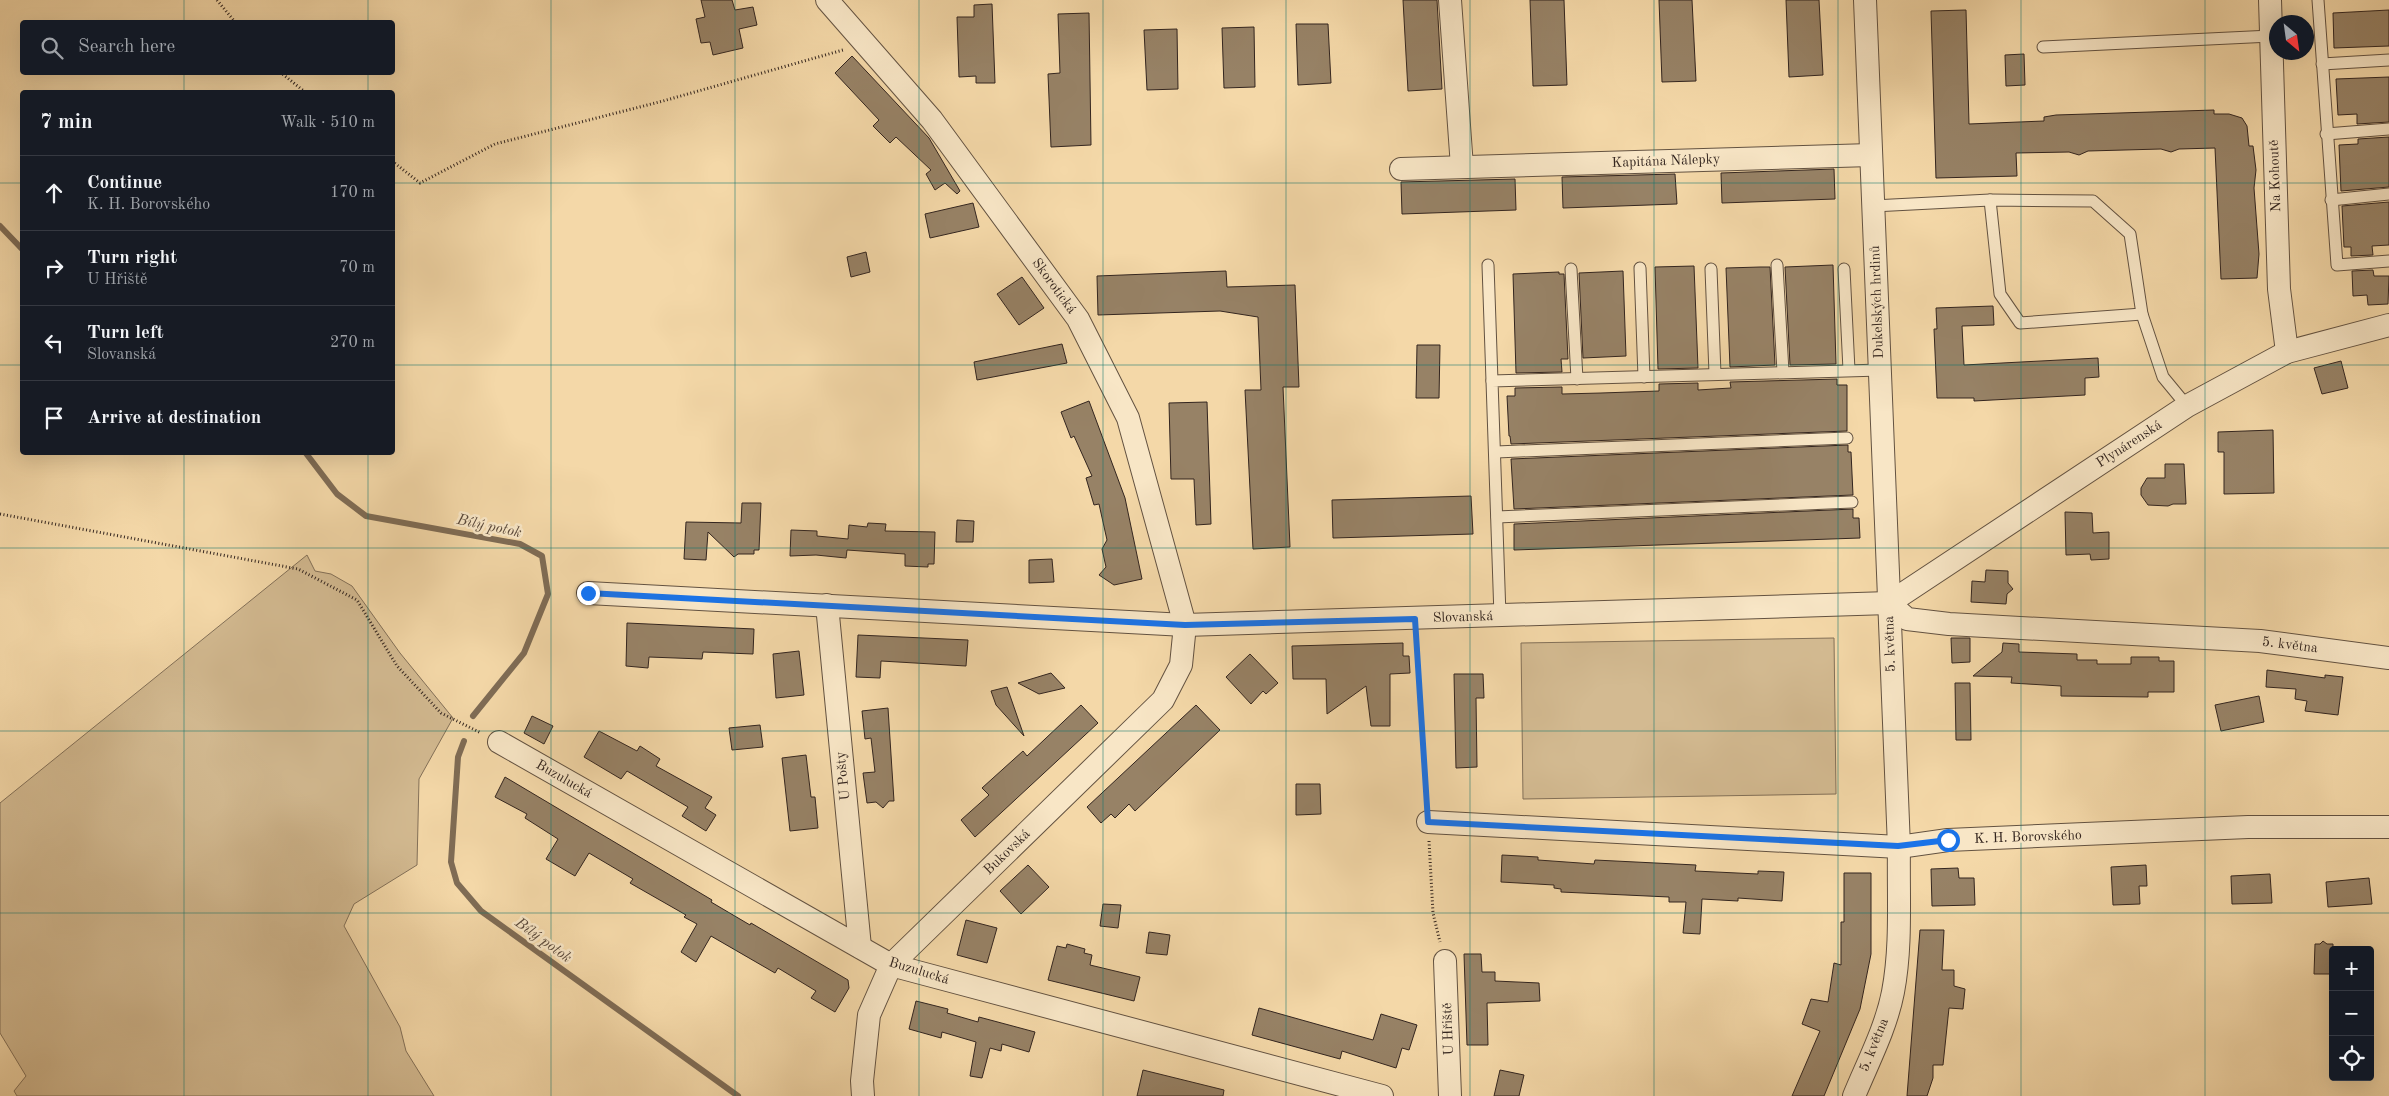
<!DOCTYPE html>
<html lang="en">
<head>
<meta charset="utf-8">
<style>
  :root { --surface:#171b24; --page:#20242c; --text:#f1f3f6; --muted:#9ea1a6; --line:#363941 }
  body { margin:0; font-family:"Old Standard TT",serif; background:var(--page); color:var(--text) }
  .controls { position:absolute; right:15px; bottom:15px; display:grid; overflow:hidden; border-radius:5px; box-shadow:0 5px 20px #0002 }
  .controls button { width:45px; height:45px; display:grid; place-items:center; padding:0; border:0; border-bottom:1px solid var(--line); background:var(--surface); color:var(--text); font:25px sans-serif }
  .compass { position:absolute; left:2269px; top:15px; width:45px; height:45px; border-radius:50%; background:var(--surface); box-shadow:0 5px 20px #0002; rotate:151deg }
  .stop { position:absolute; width:15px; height:15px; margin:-11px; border:4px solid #1a73e8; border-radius:50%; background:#fff }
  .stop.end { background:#1a73e8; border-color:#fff; box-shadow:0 1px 5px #0008 }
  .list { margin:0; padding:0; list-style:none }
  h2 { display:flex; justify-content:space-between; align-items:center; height:65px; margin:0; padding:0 20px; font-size:21px }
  h2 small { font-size:16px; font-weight:400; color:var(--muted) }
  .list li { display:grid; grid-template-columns:32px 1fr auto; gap:15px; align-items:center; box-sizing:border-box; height:75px; padding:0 20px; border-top:1px solid var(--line) }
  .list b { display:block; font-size:19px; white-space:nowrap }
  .list p { margin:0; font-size:16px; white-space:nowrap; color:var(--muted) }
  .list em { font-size:16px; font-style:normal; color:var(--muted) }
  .icon { flex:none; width:28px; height:28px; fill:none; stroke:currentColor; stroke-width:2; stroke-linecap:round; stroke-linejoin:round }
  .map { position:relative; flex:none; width:2389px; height:1096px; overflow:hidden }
  .search { position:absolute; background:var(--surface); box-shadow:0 5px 20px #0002; left:20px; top:20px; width:375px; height:55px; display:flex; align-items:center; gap:12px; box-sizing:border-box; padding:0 18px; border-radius:5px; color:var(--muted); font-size:19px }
  .panel { position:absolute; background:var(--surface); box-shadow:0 5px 20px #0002; left:20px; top:90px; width:375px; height:365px; border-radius:5px }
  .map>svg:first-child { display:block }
  .green { fill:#d3ba91; stroke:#837058 }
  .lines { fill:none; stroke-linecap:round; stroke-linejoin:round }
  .stream { stroke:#7f6c55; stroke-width:6 }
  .building { fill:#978266; stroke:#33251f }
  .service-casing { stroke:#635241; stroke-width:13 }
  .minor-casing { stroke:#635241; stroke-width:24 }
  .path { stroke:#33251f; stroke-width:3; stroke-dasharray:1 2.5; stroke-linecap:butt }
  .service { stroke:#f8e6c6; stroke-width:11 }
  .minor { stroke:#f8e6c6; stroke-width:22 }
  .route { stroke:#1a73e8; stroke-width:6 }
  .grid { fill:none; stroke:#0f766e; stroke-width:1; stroke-opacity:0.55 }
  .labels { text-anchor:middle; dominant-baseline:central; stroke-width:5; stroke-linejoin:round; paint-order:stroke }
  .street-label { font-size:14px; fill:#33251f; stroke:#f8e6c6 }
  .water-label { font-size:15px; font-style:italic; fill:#59483a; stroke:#f8e6c6 }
</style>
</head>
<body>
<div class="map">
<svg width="2389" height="1096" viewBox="0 0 2389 1096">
  <rect width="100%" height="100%" fill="#f4d8a8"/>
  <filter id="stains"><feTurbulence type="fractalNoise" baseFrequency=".004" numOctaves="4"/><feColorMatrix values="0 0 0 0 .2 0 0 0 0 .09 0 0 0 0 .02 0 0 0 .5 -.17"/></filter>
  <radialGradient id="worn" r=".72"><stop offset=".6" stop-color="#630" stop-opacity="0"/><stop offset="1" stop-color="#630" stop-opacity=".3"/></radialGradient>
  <g class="green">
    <polygon points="307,555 315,571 331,574 352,586 400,653 453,718 419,779 417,865 354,904 344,926 400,1027 406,1051 434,1096 17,1096 14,1091 26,1076 0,1033 0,803"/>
    <polygon points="1834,638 1836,794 1523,799 1521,643"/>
  </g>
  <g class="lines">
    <g class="stream">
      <polyline points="0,226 22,249"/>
      <polyline points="305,452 337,494 366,516 520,544 542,556 548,594 524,653 473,716"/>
      <polyline points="464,741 458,757 451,862 457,883 481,911 738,1096"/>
    </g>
  </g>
  <g class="building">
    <polygon points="701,0 732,0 735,10 753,7 757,25 739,29 743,48 713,55 710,42 701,43 696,19 705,17"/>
    <polygon points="1403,0 1437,0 1442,89 1408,91"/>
    <polygon points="1530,0 1564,0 1567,85 1533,86"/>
    <polygon points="1659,0 1692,0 1696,81 1662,82"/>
    <polygon points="1786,0 1819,0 1823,75 1789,77"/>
    <polygon points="992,4 995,83 976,83 976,76 959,77 957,17 974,17 974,5"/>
    <polygon points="1966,10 1969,124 2044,121 2044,117 2056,115 2214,110 2214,114 2229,114 2242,118 2247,126 2249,146 2253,146 2256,170 2254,188 2259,254 2257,278 2221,279 2215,148 2179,149 2171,152 2161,149 2088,151 2079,155 2069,152 2016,153 2017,176 1936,178 1931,11"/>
    <polygon points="2389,10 2389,46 2334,48 2333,13"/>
    <polygon points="1089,13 1091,145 1051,147 1048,74 1060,73 1058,14"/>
    <polygon points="1296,24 1328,24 1331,83 1298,85"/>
    <polygon points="1254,27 1255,87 1224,88 1222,28"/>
    <polygon points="1177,29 1178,89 1147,90 1144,30"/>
    <polygon points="2024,54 2025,85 2006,86 2005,55"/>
    <polygon points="852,56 929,138 960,191 957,194 945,183 935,190 926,174 931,170 896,137 890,143 873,126 879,120 835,73"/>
    <polygon points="2389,77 2389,122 2357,124 2357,114 2338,115 2336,79"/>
    <polygon points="2389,137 2389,187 2341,191 2339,145 2358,144 2358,139"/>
    <polygon points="1834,169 1835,199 1722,203 1721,173"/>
    <polygon points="1675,174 1677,204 1563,208 1562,177"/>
    <polygon points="1515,179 1516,210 1402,214 1401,182"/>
    <polygon points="2389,202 2389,245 2372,246 2373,255 2351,256 2351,247 2344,247 2342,206"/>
    <polygon points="973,203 979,227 930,238 925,214"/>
    <polygon points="866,252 870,272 851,277 847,257"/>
    <polygon points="1833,265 1836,364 1790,365 1785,267"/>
    <polygon points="1694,266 1698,368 1658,369 1655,267"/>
    <polygon points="1760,267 1770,267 1775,365 1730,367 1726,268"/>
    <polygon points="2373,270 2374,276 2389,276 2388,304 2368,305 2367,295 2353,296 2352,271"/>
    <polygon points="1226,271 1227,287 1295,285 1299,387 1283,387 1290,547 1253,549 1245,390 1261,390 1258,317 1220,311 1098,315 1097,276"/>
    <polygon points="1623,271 1626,356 1583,358 1579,273"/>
    <polygon points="1559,272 1559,274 1564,274 1568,359 1561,359 1562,372 1516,373 1513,274"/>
    <polygon points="1022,277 1044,308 1019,325 997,294"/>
    <polygon points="1993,306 1994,325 1962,326 1964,365 2098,358 2099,377 2085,378 2085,395 1974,401 1974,398 1937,398 1934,329 1937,329 1936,308"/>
    <polygon points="1062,344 1067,363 977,380 974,362"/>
    <polygon points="1417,345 1440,345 1439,398 1416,398"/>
    <polygon points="2341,361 2348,388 2322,394 2314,368"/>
    <polygon points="1837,379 1837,385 1847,385 1847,431 1511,444 1510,436 1509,436 1507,396 1515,396 1515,388 1562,387 1562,394 1601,393 1659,391 1659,384 1698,383 1698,390 1714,389 1731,388 1730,382"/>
    <polygon points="1089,401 1125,498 1142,579 1114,585 1099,575 1106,567 1102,549 1107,540 1099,504 1094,505 1086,478 1092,476 1074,436 1071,438 1061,412"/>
    <polygon points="1207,402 1211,524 1196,525 1194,479 1171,479 1169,403"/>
    <polygon points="2273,430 2274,493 2224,494 2224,452 2218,452 2218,432"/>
    <polygon points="1848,445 1848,452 1851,452 1853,495 1514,509 1511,459"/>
    <polygon points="2165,464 2184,464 2186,504 2173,504 2168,506 2148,505 2141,495 2141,488 2147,478 2165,478"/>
    <polygon points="1471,496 1473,534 1333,538 1332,500"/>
    <polygon points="742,503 761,503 759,550 754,550 754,554 738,554 734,557 708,532 706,560 684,559 686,522 741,523"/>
    <polygon points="1853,509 1853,518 1859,518 1860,538 1514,550 1514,524"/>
    <polygon points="2065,512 2092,513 2093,533 2109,532 2109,559 2091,560 2090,554 2066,555"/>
    <polygon points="957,520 974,521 973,542 956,542"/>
    <polygon points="868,523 886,524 885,531 935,532 934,564 928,564 928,567 905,566 905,554 847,550 846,558 816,555 790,556 791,530 817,531 817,536 848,539 849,525 867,527"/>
    <polygon points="1052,559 1054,582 1029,583 1029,560"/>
    <polygon points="1986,570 2008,571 2008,583 2013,589 2007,594 2006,604 1971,602 1972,581 1985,582"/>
    <polygon points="627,623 754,629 753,654 703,652 702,659 649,657 648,668 626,666"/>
    <polygon points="858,635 968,640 966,666 881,661 880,678 856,677"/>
    <polygon points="1951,638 1970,638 1970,662 1952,663"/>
    <polygon points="1403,643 1403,656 1409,656 1410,673 1390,674 1390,726 1371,726 1366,686 1327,714 1326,679 1293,679 1292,646"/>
    <polygon points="2003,643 2019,644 2019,652 2077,654 2077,660 2097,660 2097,664 2131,664 2131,657 2159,657 2159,661 2174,661 2174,692 2148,692 2148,697 2061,696 2061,686 2011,683 2012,677 1973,676 2002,652"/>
    <polygon points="799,651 804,695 776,698 773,654"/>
    <polygon points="1250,654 1278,683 1266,694 1263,691 1251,704 1226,677"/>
    <polygon points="2267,670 2325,678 2325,675 2343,677 2338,715 2305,711 2307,701 2295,699 2296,689 2266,687"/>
    <polygon points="1051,673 1065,688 1039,694 1018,683"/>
    <polygon points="1454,674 1483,674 1484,698 1476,698 1477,767 1456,768"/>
    <polygon points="1955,683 1970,683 1971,740 1956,740"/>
    <polygon points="1007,687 1024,736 996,705 991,691"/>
    <polygon points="2259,696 2264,722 2221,731 2215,705"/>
    <polygon points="1081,705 1098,723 975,837 961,820 989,795 982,788 1023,751 1027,756"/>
    <polygon points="1196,705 1220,730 1135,811 1129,804 1115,818 1111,814 1101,823 1087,807"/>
    <polygon points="888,708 894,801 889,801 883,808 876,802 867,803 863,773 875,772 871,738 865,739 862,711"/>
    <polygon points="532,716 553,726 544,744 524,733"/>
    <polygon points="760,725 763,747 732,750 729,728"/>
    <polygon points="599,731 637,751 640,746 660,759 656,766 712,797 705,808 716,815 706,831 682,816 688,807 627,771 621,779 584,757"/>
    <polygon points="806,755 811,797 815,797 818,828 790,831 782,758"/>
    <polygon points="505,777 712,900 711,902 750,925 751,923 848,980 849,988 835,1012 811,998 816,991 778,968 775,973 711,936 696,962 681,952 697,924 684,917 686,915 630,883 633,879 589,853 575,876 546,859 558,839 525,818 527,814 495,797"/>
    <polygon points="1296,784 1320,784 1321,814 1296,815"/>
    <polygon points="1502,855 1538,857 1538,860 1594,864 1595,860 1696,865 1695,871 1758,874 1758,871 1784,872 1782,901 1738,898 1738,901 1702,899 1700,934 1683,933 1686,902 1669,902 1669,897 1561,892 1561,889 1554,888 1554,885 1501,882"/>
    <polygon points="1028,865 1049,887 1021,914 1000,891"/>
    <polygon points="2146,865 2147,886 2139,886 2140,904 2113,905 2111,867"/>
    <polygon points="1958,868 1959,878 1974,878 1975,905 1932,906 1931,869"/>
    <polygon points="1844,873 1871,873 1871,954 1860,1009 1824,1096 1792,1096 1820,1031 1802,1024 1811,999 1828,1002 1834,963 1841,965 1841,922 1844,922"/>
    <polygon points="2270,874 2272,903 2232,904 2231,876"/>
    <polygon points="2369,878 2372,904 2328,907 2326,882"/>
    <polygon points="1103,904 1121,905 1118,928 1100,926"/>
    <polygon points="966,920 997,928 987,963 957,955"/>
    <polygon points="1920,930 1944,930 1942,970 1954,970 1954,986 1965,989 1963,1009 1949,1008 1943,1065 1933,1065 1933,1078 1927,1096 1907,1096"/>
    <polygon points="1149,932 1170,935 1167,955 1146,953"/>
    <polygon points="2323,941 2327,944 2333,944 2333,974 2314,974 2315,944 2320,944"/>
    <polygon points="1067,944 1085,949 1084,953 1092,955 1090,965 1140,977 1134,1001 1048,980 1057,946 1066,948"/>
    <polygon points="1464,954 1481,954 1482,972 1495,972 1495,981 1539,983 1540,1001 1487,1003 1488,1045 1467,1045"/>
    <polygon points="916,1001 948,1009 947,1013 978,1022 979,1017 1035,1032 1029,1052 1002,1044 1001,1051 990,1048 982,1078 970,1076 976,1042 942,1032 941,1038 909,1029"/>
    <polygon points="1259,1008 1373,1040 1381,1014 1417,1025 1409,1050 1402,1048 1396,1068 1342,1051 1340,1059 1252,1035"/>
    <polygon points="1143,1070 1224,1090 1223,1096 1137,1096"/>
    <polygon points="1500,1070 1524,1075 1519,1096 1494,1096"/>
  </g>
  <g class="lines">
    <g class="service-casing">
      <g id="service">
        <polyline points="2318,0 2337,265 2389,261"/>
        <polyline points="2043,47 2271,36"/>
        <polyline points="2322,64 2389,60"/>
        <polyline points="2326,134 2389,129"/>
        <polyline points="1990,200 2000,294 2020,323 2142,314"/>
        <polyline points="2331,200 2389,194"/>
        <polyline points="1873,206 1990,200 2093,201 2130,234 2142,314 2163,377 2187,406"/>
        <polyline points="1488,265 1492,381"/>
        <polyline points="1777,265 1783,372"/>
        <polyline points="1640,268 1644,377"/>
        <polyline points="1571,269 1577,379"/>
        <polyline points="1711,269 1715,374"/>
        <polyline points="1844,269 1849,370"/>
        <polyline points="1496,452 1847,438"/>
        <polyline points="1497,517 1852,502"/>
        <polyline points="1500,616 1492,381 1880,370"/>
      </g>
    </g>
    <g class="minor-casing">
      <g id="minor">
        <polyline points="827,0 932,120 1078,319 1128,418 1185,625 1181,665 1163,700 891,965 869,1015 862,1081 863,1096"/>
        <polyline points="1450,0 1462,167"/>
        <polyline points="2270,0 2279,289 2287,352"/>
        <polyline points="1401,169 1871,155"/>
        <polyline points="588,593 1185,625 1889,603"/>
        <polyline points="1889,603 2187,406 2287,352 2389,325"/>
        <polyline points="1889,603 1907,619 1949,624 2260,641 2389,658"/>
        <polyline points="827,605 860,947"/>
        <polyline points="499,742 891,965 1382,1096"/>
        <polyline points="1428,822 1899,847 1948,840 2248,827 2389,827"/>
        <polyline points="1445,961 1450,1096"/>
        <path d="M 1854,1096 C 1868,1062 1886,1028 1893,992 C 1902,945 1898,894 1899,847 L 1865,0"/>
      </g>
    </g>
    <g class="path">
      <polyline points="217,0 235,22"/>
      <polyline points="280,72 305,92"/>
      <polyline points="392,161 420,183 495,144 663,101 843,50"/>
      <polyline points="0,514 298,569 357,600 397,666 441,713 481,733"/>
      <polyline points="1417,637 1427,803"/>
      <polyline points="1429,841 1433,913 1440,942"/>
    </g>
    <use href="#service" class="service"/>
    <use href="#minor" class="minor"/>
  </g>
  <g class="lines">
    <polyline class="route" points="588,593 1185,625 1415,619 1428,822 1898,846 1948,840"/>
  </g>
  <path class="grid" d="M 184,0 L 184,22M 368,0 L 368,22M 551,0 L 551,1096M 735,0 L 735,1096M 919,0 L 919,1096M 1103,0 L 1103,1096M 1286,0 L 1286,1096M 1470,0 L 1470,1096M 1654,0 L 1654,1096M 1838,0 L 1838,1096M 2021,0 L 2021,1096M 2205,0 L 2205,1096M 184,72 L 184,92M 368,72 L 368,92M 0,183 L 22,183M 392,183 L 2389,183M 0,365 L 22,365M 392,365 L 2389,365M 184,452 L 184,1096M 368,452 L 368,1096M 0,548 L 2389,548M 0,731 L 2389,731M 0,913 L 2389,913"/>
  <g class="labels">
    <g class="street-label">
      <text transform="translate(1666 161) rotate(-2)">Kapitána Nálepky</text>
      <text transform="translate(2275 176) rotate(-92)">Na Kohoutě</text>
      <text transform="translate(1054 286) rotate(54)">Skorotická</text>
      <text transform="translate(1877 302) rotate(-92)">Dukelských hrdinů</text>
      <text transform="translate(2129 444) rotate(-33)">Plynárenská</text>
      <text transform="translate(1463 617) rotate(-2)">Slovanská</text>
      <text transform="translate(1890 644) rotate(-92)">5. května</text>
      <text transform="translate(2290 645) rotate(7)">5. května</text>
      <text transform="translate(843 776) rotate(-96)">U Pošty</text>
      <text transform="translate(564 779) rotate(30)">Buzulucká</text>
      <text transform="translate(2028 837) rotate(-2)">K. H. Borovského</text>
      <text transform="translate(1007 852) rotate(-44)">Bukovská</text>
      <text transform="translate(919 971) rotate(17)">Buzulucká</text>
      <text transform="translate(1448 1029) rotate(-92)">U Hřiště</text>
      <text transform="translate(1874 1045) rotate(-68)">5. května</text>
    </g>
    <g class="water-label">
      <text transform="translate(489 527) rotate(12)">Bílý potok</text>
      <text transform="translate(543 941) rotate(36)">Bílý potok</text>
    </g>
  </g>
  <rect width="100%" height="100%" filter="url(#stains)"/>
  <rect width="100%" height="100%" fill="url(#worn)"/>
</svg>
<div class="controls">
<button>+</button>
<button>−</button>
<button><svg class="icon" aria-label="locate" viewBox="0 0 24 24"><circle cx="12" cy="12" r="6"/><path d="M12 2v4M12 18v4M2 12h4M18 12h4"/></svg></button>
</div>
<svg class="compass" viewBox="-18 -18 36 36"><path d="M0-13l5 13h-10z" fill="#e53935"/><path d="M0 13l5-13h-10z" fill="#9ea1a6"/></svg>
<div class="stop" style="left:1948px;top:840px"></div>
<div class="stop end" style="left:588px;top:593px"></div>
<div class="search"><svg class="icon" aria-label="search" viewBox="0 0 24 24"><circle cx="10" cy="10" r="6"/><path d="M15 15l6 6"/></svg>Search here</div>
<section class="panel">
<h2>7 min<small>Walk · 510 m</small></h2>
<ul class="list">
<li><svg class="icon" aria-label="ahead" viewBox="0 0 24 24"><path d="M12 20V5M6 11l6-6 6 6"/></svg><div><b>Continue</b><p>K. H. Borovského</p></div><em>170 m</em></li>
<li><svg class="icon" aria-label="right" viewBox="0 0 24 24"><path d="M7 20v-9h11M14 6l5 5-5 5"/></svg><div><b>Turn right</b><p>U Hřiště</p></div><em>70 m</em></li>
<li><svg class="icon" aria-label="left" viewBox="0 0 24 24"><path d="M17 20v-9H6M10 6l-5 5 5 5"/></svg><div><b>Turn left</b><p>Slovanská</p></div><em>270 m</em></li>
<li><svg class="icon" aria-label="arrive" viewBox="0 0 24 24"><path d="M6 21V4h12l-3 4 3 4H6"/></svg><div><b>Arrive at destination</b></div></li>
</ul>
</section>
</div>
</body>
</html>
